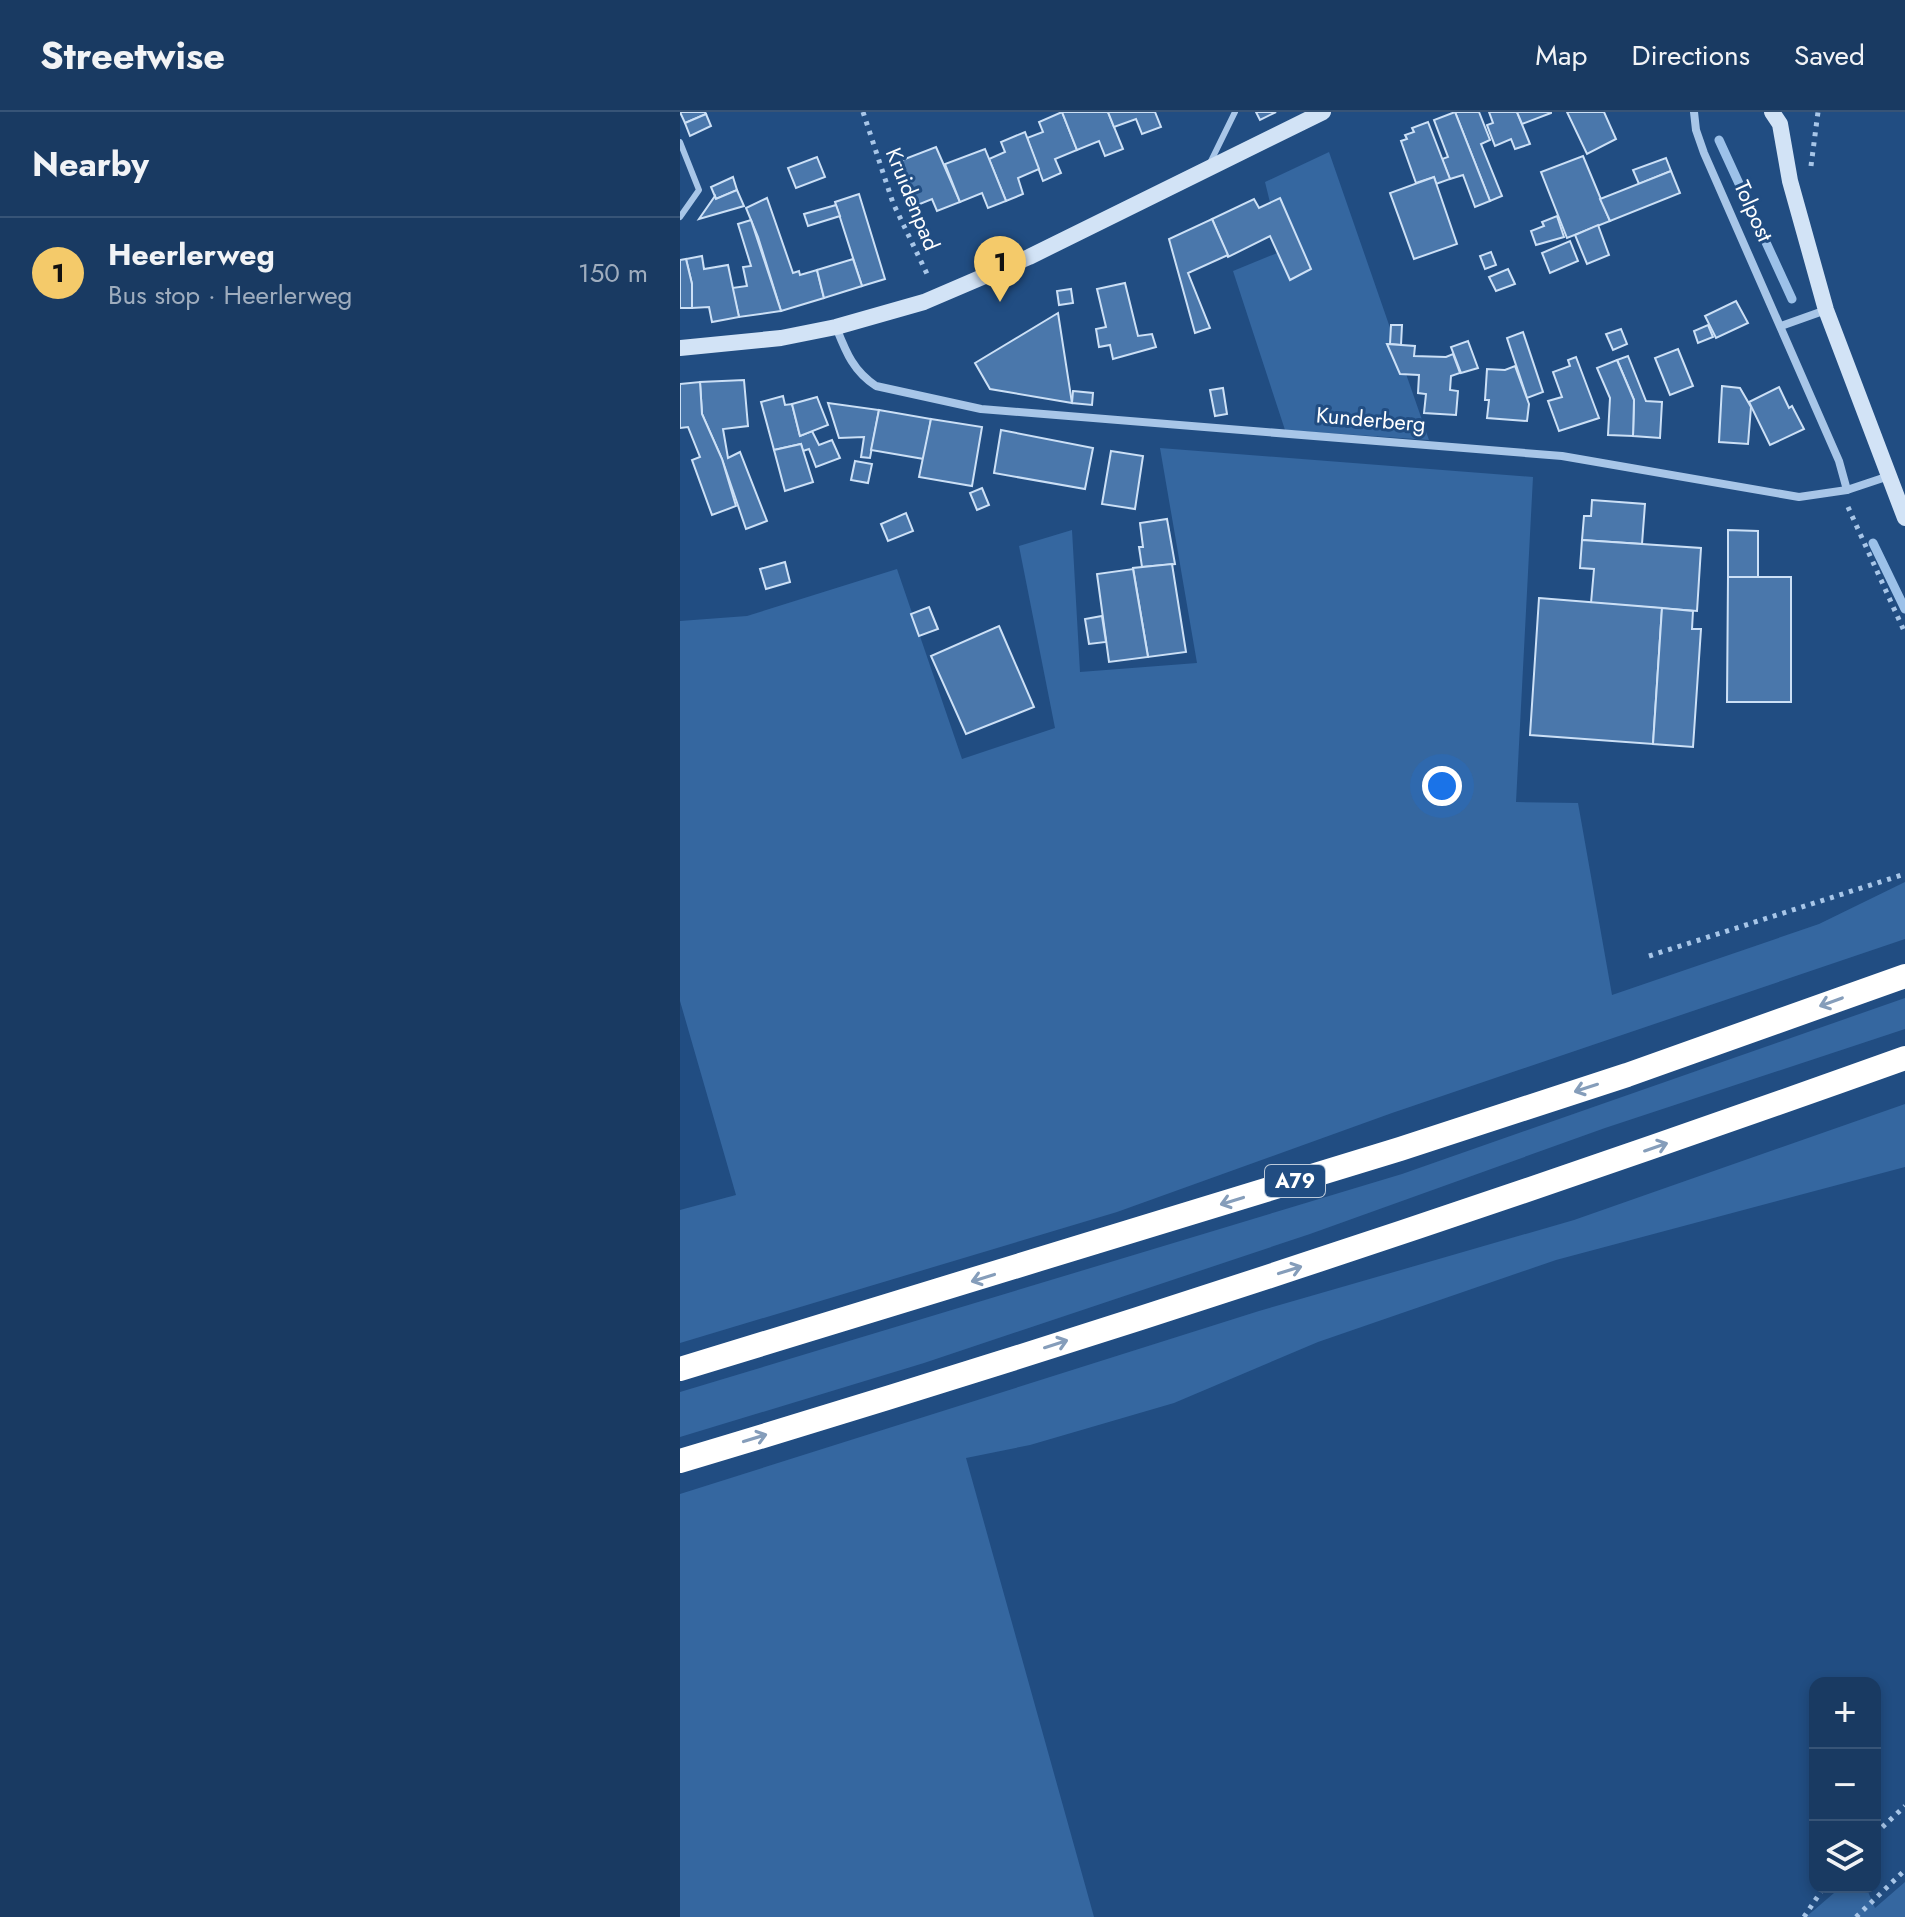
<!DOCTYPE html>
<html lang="en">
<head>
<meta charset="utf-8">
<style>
  :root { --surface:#193a62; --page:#26456b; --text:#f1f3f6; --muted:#9fadbe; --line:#375477; --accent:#f4ca6a }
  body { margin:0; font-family:Jost,sans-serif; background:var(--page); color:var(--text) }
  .controls { position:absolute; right:24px; bottom:24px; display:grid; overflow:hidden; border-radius:16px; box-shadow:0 4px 12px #0003 }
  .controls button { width:72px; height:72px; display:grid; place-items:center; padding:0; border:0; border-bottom:2px solid var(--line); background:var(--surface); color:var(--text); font:40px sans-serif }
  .you { position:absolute; left:762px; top:674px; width:28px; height:28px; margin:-20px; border:6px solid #fff; border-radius:50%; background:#1a73e8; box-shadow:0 0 0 12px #1a73e833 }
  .badge { display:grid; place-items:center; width:52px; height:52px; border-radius:50%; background:var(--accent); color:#111; font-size:26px; font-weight:700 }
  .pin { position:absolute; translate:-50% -66px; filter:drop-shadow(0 2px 4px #0008) }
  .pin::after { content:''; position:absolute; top:42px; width:28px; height:24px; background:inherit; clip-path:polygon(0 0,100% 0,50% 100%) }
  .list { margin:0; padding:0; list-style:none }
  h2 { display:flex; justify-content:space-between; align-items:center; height:104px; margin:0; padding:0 32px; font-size:34px }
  h2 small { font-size:26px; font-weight:400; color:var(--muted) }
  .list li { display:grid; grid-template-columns:52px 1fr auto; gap:24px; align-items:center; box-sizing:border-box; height:112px; padding:0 32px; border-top:2px solid var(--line) }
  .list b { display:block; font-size:30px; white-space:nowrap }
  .list p { margin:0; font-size:26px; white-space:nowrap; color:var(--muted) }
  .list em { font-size:26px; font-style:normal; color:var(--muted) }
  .icon { flex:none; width:44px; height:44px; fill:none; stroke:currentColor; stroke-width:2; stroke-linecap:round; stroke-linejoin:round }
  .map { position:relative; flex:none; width:1225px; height:1805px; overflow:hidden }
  header { display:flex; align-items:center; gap:48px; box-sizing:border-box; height:112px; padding:0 40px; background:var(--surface); border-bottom:2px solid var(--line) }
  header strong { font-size:38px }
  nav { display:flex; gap:44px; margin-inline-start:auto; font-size:28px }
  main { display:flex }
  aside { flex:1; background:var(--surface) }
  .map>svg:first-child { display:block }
  .green { fill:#3567a0 }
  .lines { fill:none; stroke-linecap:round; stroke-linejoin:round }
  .stream { stroke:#9cc1e9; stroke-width:9 }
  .building { fill:#4a77ab; stroke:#cce0f6; stroke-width:2 }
  .path { stroke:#a8c6e8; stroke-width:5; stroke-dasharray:4 6; stroke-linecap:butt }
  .service { stroke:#a8c6e8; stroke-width:6 }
  .minor { stroke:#a8c6e8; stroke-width:8 }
  .secondary { stroke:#d2e3f6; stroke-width:16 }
  .motorway { stroke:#fff; stroke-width:24 }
  .oneway { stroke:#859dba }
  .labels { text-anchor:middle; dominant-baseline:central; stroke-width:6; stroke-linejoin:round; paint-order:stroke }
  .shield { fill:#214d82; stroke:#bccada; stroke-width:2 }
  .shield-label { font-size:20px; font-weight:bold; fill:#fff }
  .street-label { font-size:22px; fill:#fff; stroke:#214d82 }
</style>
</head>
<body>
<header>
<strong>Streetwise</strong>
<nav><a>Map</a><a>Directions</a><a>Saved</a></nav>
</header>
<main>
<aside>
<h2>Nearby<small></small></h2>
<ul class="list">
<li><span class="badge">1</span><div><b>Heerlerweg</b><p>Bus stop · Heerlerweg</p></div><em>150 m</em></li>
</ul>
</aside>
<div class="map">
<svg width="1225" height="1805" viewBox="0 0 1225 1805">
  <rect width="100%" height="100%" fill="#214d82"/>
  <g class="green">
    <polygon points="649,40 749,328 605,318 553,159 602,139 585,70"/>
    <polygon points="480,336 853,365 836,690 898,691 932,883 1139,812 1225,770 1225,827 712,1001 437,1100 0,1231 0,1098 56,1083 0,889 0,509 67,504 217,457 282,647 375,616 339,434 392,418 400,560 517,551"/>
    <polygon points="1225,886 1225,917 925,1016 630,1122 244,1251 0,1325 0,1280 722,1062"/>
    <polygon points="1225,992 1225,1055 876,1148 638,1230 494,1291 350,1333 286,1346 414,1805 0,1805 0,1382 579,1199 894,1108"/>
    <polygon points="1225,1770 1225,1805 1126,1805 1161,1775 1186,1775 1195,1796"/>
  </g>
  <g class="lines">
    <g class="stream">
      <polyline points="1039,28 1112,187"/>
      <polyline points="1193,431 1225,497"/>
    </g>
  </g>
  <g class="building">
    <polygon points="0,0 25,0 26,2 5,11"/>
    <polygon points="382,0 397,38 375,47 381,61 363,69 347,26 363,20 359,10"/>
    <polygon points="382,0 428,0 443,37 425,44 419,29 397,38"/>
    <polygon points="428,0 475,0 481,15 462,22 456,7 434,15"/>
    <polygon points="576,0 596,0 580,8"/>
    <polygon points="775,0 799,0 810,28 801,32 822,84 810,89"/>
    <polygon points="775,0 810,89 795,95 783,63 770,67 762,47 768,45 754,8"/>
    <polygon points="809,0 837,0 850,32 835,37 831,27 815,34 807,13 813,11"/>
    <polygon points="837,0 871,0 871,1 842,12"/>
    <polygon points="887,0 924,0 936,27 907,42"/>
    <polygon points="26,2 31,14 10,24 5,11"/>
    <polygon points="748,10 770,67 756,72 754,65 736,71 721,29 727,27 725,23 734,20 732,16"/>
    <polygon points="345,20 359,57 338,66 343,82 326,89 309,47 325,40 321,30"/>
    <polygon points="256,35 280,90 257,99 252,87 235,94 217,50"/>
    <polygon points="305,37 326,89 308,96 302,81 280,90 265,52"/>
    <polygon points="903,44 930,109 887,126 861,60"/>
    <polygon points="137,45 145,65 116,76 108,56"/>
    <polygon points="986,46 991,59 959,72 953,58"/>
    <polygon points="991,59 1000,81 930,109 920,87"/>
    <polygon points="53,65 57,78 36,87 31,75"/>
    <polygon points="754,65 777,132 734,147 710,81"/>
    <polygon points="57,78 64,94 19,107 35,84 36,87"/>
    <polygon points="179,82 205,167 182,174 155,90"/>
    <polygon points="87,86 113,161 119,159 120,163 137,158 144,186 101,199 78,125 66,96"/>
    <polygon points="600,86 631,157 610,168 590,124 548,145 532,107 574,87 579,96"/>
    <polygon points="156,93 160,104 128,114 124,102"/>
    <polygon points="877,104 884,125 856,133 851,119 864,114 862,110"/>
    <polygon points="532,107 548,143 508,161 530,216 515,221 489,127"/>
    <polygon points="71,108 101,199 59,205 52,176 67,174 63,155 71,154 58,112"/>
    <polygon points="918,113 929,143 907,152 895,123"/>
    <polygon points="890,129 898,149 870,161 862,141"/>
    <polygon points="811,140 816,153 805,157 800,144"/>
    <polygon points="22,144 24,157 48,153 59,205 32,210 29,195 12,196 12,172 6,147"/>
    <polygon points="6,147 12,172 12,196 0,196 0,148"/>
    <polygon points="173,147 182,174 144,186 137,158"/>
    <polygon points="828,157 835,172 816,179 809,165"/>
    <polygon points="445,171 458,224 472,222 476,235 433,247 430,233 419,235 416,217 426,215 417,177"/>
    <polygon points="391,177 393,191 379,193 377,179"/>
    <polygon points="1056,189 1068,211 1036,226 1025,204"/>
    <polygon points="378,201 392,291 310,277 295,251"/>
    <polygon points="711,213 722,213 721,233 710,232"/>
    <polygon points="1028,213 1033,225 1018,231 1014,219"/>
    <polygon points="941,217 947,232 933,238 926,222"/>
    <polygon points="843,220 863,280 847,286 827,226"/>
    <polygon points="788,229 798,256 781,261 771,235"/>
    <polygon points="707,232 735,234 734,244 766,245 773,242 780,261 771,264 770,278 778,279 776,303 744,301 746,282 738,281 739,263 720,262"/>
    <polygon points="998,237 1013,274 990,283 975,246"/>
    <polygon points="948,244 966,289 982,290 980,326 953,324 954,288 937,248"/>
    <polygon points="896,245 919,306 879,319 868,289 882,285 873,260 890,254 888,248"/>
    <polygon points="937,248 954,288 953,324 928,323 930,286 917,256"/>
    <polygon points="835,254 849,292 847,309 807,306 809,288 805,288 807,257 825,258"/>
    <polygon points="64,268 68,314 43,317 48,346 60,340 87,409 66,417 42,347 22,302 20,270"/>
    <polygon points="20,270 22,302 42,347 56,394 32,403 12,348 20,345 8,315 0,316 0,272"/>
    <polygon points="1042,274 1060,276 1071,295 1068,332 1039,330"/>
    <polygon points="1099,275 1109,296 1112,294 1124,317 1090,333 1069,290"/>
    <polygon points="543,276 547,302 535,304 530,278"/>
    <polygon points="393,279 413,281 412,293 392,291"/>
    <polygon points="103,284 105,293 112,292 120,324 132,319 139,333 152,328 160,346 136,355 129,337 123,339 121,332 94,338 81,290"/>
    <polygon points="137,285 148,313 120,324 112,292"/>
    <polygon points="148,291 199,298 190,346 181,345 184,325 159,326"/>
    <polygon points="199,298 251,307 244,347 191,338"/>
    <polygon points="251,307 302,315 292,374 239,365"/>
    <polygon points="321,318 413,336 405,377 314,361"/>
    <polygon points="121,332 133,370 105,379 94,338"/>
    <polygon points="431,339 463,344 455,397 422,392"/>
    <polygon points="175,349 192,352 188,371 171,368"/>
    <polygon points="302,376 309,393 297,398 290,381"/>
    <polygon points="912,388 965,392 962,432 902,428 904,404 911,404"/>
    <polygon points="226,401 233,419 208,429 201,412"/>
    <polygon points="487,407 495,452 462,455 459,435 463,435 460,411"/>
    <polygon points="1048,418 1078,419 1078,465 1048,465"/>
    <polygon points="902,428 1021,436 1017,499 911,491 914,457 900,456"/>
    <polygon points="105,450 110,470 86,477 80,457"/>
    <polygon points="492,452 506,540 468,545 453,456"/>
    <polygon points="453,457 468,545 429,550 417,462"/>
    <polygon points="1048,465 1111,465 1111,590 1047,590"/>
    <polygon points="859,486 982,496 973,632 850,623"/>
    <polygon points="249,495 258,517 239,524 231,502"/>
    <polygon points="982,496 1013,499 1012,517 1021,517 1013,635 973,632"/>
    <polygon points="422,504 426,530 409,532 405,507"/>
    <polygon points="319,514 354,595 286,622 251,544"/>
  </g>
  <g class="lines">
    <g class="path">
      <polyline points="183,0 213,91 249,166"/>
      <polyline points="1131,54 1138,0"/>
      <polyline points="1168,395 1225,521"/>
      <polyline points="969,844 1225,762"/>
      <polyline points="1195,1722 1225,1694"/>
      <polyline points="1124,1805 1144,1775"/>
      <polyline points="1176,1805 1225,1758"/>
    </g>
    <g class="service">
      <polyline points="0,30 19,78 0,105"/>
      <polyline points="530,51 555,0"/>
    </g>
    <g class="minor">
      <polyline points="1014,0 1016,18 1024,41 1159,349 1167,378"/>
      <polyline points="1101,214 1146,198"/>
      <path d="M 156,215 C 166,240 173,259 196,274 L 301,297 L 882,344 L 1119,385 L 1167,378 L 1209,364"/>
    </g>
    <g class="secondary">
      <polyline points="1092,0 1100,12 1110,69 1146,198 1225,406"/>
      <polyline points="0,236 101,226 156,215 244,190 349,145 643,0"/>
    </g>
    <g class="motorway">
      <polyline points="0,1257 720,1037 947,963 1225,864"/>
      <path d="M 0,1349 C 412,1226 820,1091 1225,946"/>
    </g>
  </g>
  <defs><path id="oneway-shaft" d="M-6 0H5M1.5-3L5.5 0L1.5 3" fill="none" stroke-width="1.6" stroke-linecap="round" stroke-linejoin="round" transform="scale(2)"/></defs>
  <g class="oneway">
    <use href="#oneway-shaft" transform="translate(1151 890) rotate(160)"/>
    <use href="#oneway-shaft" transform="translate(906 976) rotate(162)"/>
    <use href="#oneway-shaft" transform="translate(976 1035) rotate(-19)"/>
    <use href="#oneway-shaft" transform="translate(552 1089) rotate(163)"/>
    <use href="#oneway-shaft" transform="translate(610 1158) rotate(-17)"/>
    <use href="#oneway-shaft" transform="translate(303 1166) rotate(163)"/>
    <use href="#oneway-shaft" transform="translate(376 1232) rotate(-18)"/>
    <use href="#oneway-shaft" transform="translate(75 1326) rotate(-17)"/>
  </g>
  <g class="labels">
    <rect class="shield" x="585" y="1053" width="60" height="32" rx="6"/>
    <g class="shield-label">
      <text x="615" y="1069">A79</text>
    </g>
    <g class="street-label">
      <text transform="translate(233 87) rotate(68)">Kruidenpad</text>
      <text transform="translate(1074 99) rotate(66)">Tolpost</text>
      <text transform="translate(691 307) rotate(5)">Kunderberg</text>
    </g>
  </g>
</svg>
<div class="controls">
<button>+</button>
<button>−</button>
<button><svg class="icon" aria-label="layers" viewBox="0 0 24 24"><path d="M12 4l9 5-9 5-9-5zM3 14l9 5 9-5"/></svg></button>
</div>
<div class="you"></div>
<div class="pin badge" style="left:320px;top:190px">1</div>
</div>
</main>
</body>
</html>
